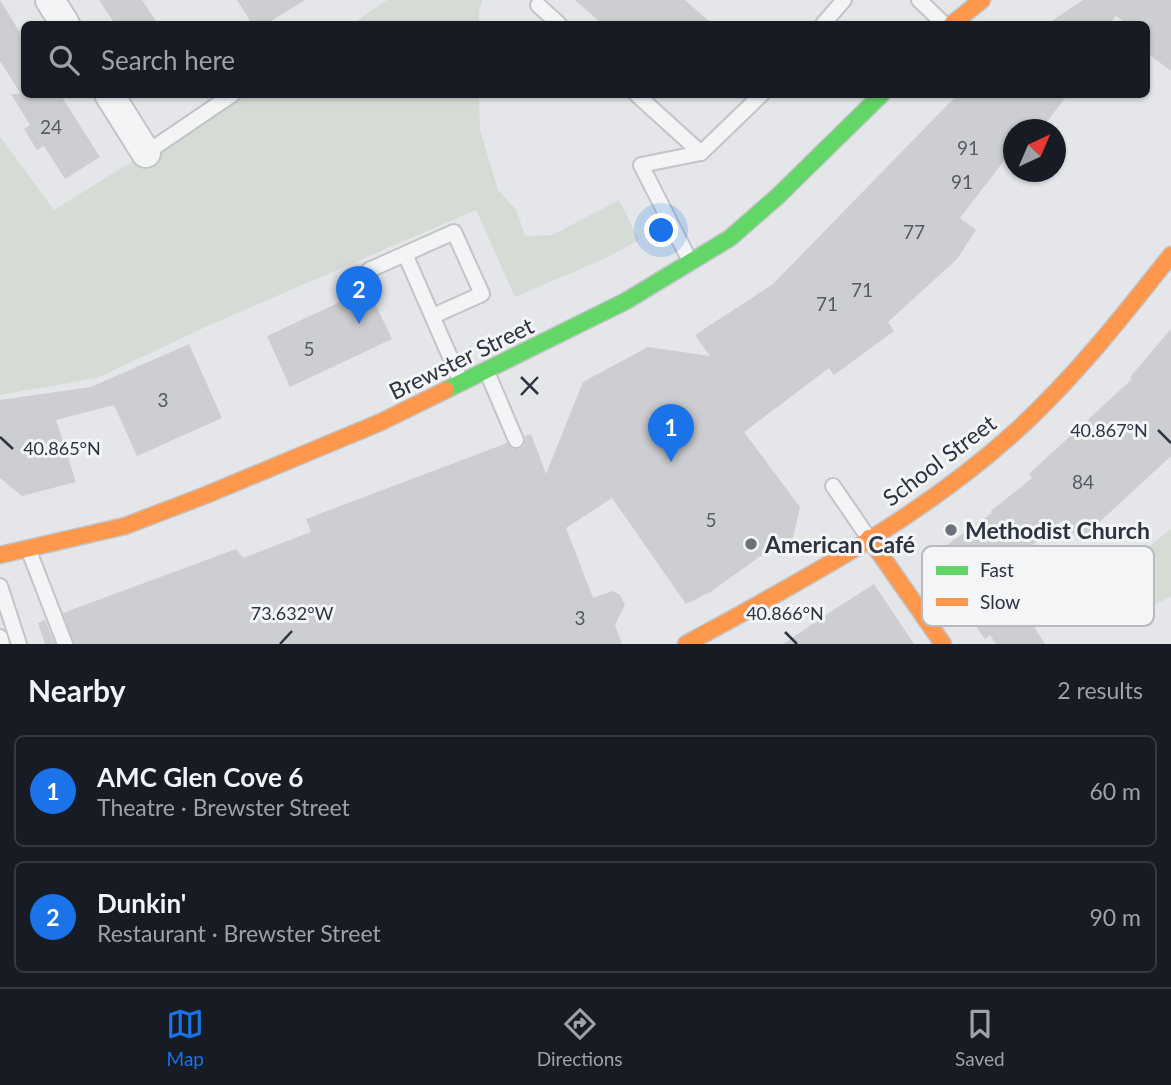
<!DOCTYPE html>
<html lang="en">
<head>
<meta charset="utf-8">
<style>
  :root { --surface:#171b24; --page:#242831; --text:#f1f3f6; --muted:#9ea1a6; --line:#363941; --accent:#1a73e8 }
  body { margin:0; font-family:Lato,sans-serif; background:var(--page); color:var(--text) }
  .compass { position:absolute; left:1003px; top:119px; width:63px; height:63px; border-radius:50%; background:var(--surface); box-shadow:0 2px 5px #0004; rotate:44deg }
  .you { position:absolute; left:662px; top:231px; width:24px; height:24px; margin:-18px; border:5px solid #fff; border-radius:50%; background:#1a73e8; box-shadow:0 0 0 10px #1a73e833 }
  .badge { display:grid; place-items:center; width:46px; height:46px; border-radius:50%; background:var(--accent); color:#fff; font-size:23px; font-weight:700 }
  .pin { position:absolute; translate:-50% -58px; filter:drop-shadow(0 2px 4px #0008) }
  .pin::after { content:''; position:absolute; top:37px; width:24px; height:21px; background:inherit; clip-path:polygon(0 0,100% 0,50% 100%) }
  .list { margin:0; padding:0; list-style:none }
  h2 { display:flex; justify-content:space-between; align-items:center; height:91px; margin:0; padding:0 28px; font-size:30px }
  h2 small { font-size:23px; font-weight:400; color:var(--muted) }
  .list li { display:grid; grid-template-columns:46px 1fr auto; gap:21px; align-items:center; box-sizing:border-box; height:112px; margin:0 14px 14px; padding:0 14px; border:2px solid var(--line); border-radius:10px }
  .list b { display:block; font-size:26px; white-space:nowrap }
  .list p { margin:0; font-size:23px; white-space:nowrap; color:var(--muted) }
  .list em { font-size:23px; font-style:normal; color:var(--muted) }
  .icon { flex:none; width:38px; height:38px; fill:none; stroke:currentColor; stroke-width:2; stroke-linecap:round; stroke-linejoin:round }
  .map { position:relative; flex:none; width:1171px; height:644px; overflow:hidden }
  .search { position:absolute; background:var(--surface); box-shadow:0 2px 5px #0004; left:21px; right:21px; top:21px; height:77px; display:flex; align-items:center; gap:18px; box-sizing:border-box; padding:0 24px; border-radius:10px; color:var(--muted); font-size:26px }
  .sheet { height:343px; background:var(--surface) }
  nav { display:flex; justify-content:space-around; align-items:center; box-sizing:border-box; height:98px; border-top:2px solid var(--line); background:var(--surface); font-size:19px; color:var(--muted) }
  nav a { display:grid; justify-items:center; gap:4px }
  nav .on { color:var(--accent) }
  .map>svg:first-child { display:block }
  .green { fill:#d5dcd5 }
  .building { fill:#ccced1 }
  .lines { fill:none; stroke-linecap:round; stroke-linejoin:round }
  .lane-casing { stroke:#c2c4c7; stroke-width:18 }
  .street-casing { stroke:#c2c4c7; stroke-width:32 }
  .fast-casing { stroke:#c2c4c7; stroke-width:19 }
  .slow-casing { stroke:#c2c4c7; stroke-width:19 }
  .lane { stroke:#f3f4f6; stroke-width:14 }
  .street { stroke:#f3f4f6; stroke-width:28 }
  .fast { stroke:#63d668; stroke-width:16 }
  .slow { stroke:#ff974d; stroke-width:16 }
  .ticks { fill:none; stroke:#2c3341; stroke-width:2.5 }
  .poi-dot { fill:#6c727c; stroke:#f3f5f7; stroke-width:2.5 }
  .labels { text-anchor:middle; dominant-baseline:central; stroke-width:6; stroke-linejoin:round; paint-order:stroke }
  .number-label { font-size:19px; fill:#555a66 }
  .street-label { font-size:23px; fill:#2c3341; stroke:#f3f5f7 }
  .poi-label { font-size:23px; font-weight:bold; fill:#2c3341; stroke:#f3f5f7; text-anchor:start }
  .key { fill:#f3f5f7; stroke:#b7bbc0; stroke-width:2 }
  .key-label { font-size:19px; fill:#2c3341 }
  .ticks-label { font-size:18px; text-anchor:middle; fill:#2c3341; stroke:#f3f5f7; stroke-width:6; stroke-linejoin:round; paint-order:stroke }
</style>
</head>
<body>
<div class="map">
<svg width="1171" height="644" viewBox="0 0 1171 644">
  <rect width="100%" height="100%" fill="#e4e6e9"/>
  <g class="green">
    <polygon points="387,0 483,0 479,10 479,24 352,24"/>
    <polygon points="239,95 479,95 480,130 498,190 517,211 525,236 552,235 619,200 639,240 608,257 515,297 476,210 214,323 97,378 0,395 0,136 54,210"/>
    <polygon points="1171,529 1171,596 1133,617 1102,616 1085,598 1080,576 1112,554 1146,549"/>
  </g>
  <g class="building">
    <polygon points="0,0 24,39 24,94 60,94 100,157 65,179 44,146 37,150 24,129 30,125 11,94 21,94 0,61"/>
    <polygon points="99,0 142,0 158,24 115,24"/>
    <polygon points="237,0 305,0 266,24 252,24"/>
    <polygon points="575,0 685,0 712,24 602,24"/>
    <polygon points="1083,0 1171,0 1171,71 1146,52 1146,24 1127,24 1116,16 1110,24 1047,24"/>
    <polygon points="958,94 1068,94 1041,130 1013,130 1013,149 960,218 976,230 957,259 888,322 894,331 834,375 829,368 744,432 800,507 793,538 759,557 712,591 686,604 612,498 566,528 593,598 613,591 620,595 625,605 615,625 622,644 74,644 63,613 236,549 243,558 311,532 306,519 507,443 511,448 519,449 524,445 525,436 531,434 546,474 583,382 648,347 710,356 695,335 773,284"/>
    <polygon points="368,289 392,339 290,387 267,336"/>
    <polygon points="1171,329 1171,456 1079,541 1063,520 1013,561 1041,599 1024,611 1045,644 996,644 990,635 985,639 927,559 992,513 991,511 1032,478 1029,474 1132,379 1130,377"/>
    <polygon points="189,344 222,418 137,456 114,405 56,420 76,482 22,496 0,478 0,400 91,387"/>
    <polygon points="874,584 914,644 783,644 838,607"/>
    <polygon points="45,620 55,644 45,644 38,623"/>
  </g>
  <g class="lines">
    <g class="lane-casing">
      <g id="lane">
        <polyline points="919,0 944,24"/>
        <polyline points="538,5 559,24"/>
        <polyline points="823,24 844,0"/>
        <polyline points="636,94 701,153"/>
        <polyline points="146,153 233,94"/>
        <polyline points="690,261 641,165 701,153 762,94"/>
        <polyline points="369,270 405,254"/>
        <polyline points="433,316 482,294 454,232 405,254 461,382"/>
        <polyline points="487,372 516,440"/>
        <polyline points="833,486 868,537"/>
        <polyline points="29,551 65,644"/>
        <polyline points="0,586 19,644"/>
        <polyline points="0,637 2,644"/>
      </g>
    </g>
    <g class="street-casing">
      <g id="street">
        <polyline points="50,0 65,24"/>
        <polyline points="109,94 146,153"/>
      </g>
    </g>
    <g class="fast-casing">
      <polyline id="fast" points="446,390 626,301 730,238 778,196 882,94"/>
    </g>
    <g class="slow-casing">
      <g id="slow">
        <polyline points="952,24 982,0"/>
        <polyline points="869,538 943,644"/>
        <polyline points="0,555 125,526 206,495 381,422 446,390"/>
        <path d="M 686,644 C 801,581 919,519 1016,431 C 1074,378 1123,316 1171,255"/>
      </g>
    </g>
    <use href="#lane" class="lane"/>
    <use href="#street" class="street"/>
    <use href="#fast" class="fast"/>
    <use href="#slow" class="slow"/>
  </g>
  <path class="ticks" d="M 521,377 L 538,394M 521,395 L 538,377M 1158,430 L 1171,443M 0,437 L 13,449M 785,632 L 797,644M 280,644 L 292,631"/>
  <g class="poi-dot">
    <circle cx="951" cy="530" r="7"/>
    <circle cx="751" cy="544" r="7"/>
  </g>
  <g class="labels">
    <g class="number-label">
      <text x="51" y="126">24</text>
      <text x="968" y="147">91</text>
      <text x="962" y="181">91</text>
      <text x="914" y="231">77</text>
      <text x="862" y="289">71</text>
      <text x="827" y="303">71</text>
      <text x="309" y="348">5</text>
      <text x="163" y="399">3</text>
      <text x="1083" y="481">84</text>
      <text x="711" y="519">5</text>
      <text x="580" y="617">3</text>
    </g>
    <g class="street-label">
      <text transform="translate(461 358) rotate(-26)">Brewster Street</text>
      <text transform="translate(939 460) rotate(-37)">School Street</text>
    </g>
    <g class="poi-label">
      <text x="965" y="530">Methodist Church</text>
      <text x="765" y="544">American Café</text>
    </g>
  </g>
  <rect x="922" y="546" width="232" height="80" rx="10" class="key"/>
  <rect x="936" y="566" width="32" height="9" fill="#63d668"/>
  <rect x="936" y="598" width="32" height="8" fill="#ff974d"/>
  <g class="key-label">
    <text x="980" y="577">Fast</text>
    <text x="980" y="609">Slow</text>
  </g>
  <g class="ticks-label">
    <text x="1109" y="437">40.867°N</text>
    <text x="62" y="455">40.865°N</text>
    <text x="292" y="620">73.632°W</text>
    <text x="785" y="620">40.866°N</text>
  </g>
</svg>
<svg class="compass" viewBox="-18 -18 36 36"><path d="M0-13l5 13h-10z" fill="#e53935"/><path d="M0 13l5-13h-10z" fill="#9ea1a6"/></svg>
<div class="you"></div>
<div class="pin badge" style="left:671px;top:462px">1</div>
<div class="pin badge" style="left:359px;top:324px">2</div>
<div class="search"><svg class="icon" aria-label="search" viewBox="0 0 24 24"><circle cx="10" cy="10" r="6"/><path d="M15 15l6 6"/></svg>Search here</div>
</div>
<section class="sheet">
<h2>Nearby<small>2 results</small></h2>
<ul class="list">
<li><span class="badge">1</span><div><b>AMC Glen Cove 6</b><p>Theatre · Brewster Street</p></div><em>60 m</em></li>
<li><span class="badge">2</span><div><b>Dunkin'</b><p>Restaurant · Brewster Street</p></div><em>90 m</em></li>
</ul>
</section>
<nav>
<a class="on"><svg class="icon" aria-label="map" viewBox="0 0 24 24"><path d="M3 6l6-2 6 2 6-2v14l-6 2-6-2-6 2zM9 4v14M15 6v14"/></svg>Map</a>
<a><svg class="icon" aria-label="directions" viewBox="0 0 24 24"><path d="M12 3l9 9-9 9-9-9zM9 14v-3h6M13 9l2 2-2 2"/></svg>Directions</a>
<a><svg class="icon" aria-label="saved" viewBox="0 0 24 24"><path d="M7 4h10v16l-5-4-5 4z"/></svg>Saved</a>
</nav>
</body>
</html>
